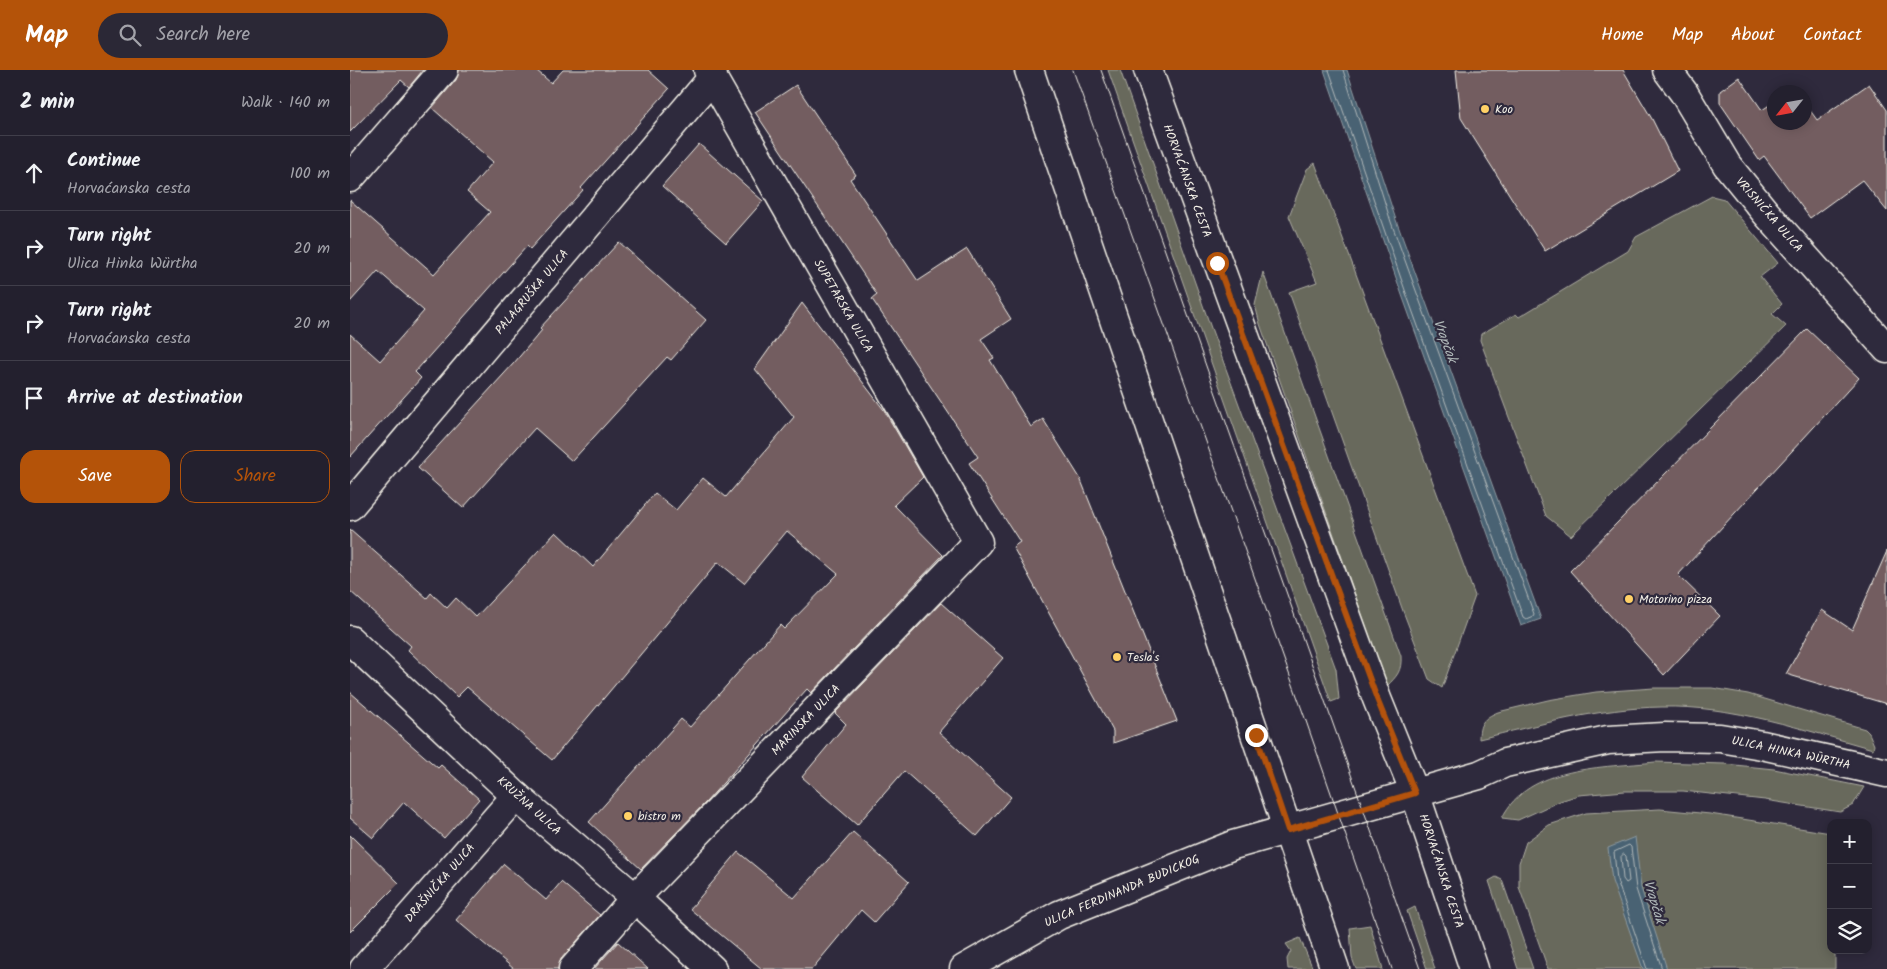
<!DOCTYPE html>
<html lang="en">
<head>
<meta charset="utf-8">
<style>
  :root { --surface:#23202e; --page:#2b2836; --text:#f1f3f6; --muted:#a3a3aa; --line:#403e4a; --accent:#b45309 }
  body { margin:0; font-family:Kalam,sans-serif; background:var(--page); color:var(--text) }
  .controls { position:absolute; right:15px; bottom:15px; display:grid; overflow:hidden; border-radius:10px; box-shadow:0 2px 12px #0003 }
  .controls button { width:45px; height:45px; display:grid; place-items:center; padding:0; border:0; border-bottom:1px solid var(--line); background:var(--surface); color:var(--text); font:25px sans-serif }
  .compass { position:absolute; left:1417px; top:15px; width:45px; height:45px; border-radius:50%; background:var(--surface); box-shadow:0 2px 12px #0003; rotate:239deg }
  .stop { position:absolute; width:15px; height:15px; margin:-11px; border:4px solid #b45309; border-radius:50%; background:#fff }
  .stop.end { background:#b45309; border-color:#fff; box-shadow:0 1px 5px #0008 }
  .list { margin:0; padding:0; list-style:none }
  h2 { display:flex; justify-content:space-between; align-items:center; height:65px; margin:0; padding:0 20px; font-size:21px }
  h2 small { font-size:16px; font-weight:400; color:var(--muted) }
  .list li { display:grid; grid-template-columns:32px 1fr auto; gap:15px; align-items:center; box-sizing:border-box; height:75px; padding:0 20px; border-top:1px solid var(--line) }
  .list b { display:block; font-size:19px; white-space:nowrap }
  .list p { margin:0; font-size:16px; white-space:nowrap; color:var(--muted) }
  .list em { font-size:16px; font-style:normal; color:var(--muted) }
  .actions { display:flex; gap:10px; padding:15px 20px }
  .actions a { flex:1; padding:11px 0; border:1px solid var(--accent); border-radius:15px; text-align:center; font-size:18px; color:var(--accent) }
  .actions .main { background:var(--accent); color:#fff }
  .icon { flex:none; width:28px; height:28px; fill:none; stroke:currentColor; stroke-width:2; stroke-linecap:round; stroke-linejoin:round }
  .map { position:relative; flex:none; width:1537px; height:899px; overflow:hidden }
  header { display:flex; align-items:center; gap:30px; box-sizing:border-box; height:70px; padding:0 25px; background:var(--accent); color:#fff }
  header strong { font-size:24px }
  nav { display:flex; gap:28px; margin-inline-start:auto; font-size:18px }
  .search { width:350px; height:45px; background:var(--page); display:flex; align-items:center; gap:12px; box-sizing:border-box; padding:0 18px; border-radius:28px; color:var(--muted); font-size:19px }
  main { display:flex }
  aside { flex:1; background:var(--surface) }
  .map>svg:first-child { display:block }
  .green { fill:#67695b; stroke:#aeada2 }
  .water { fill:#4a6273; stroke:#8e9ba2 }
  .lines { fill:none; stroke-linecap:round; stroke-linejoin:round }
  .shore { stroke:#b0b8b9; stroke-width:1 }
  .building { fill:#735d61; stroke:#f4f1e8 }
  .minor-casing { stroke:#f4f1e8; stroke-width:31 }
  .tertiary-casing { stroke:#f4f1e8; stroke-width:31 }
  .minor { stroke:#2f2a3d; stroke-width:28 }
  .tertiary { stroke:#2f2a3d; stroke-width:28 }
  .tram { stroke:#f4f1e8; stroke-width:1 }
  .route { stroke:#b45309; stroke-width:6 }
  .poi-dot { fill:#ffd166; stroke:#2f2a3d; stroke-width:2 }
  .labels { text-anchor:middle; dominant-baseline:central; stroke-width:4.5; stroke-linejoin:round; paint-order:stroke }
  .poi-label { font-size:12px; fill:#f4f1e8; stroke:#2f2a3d; text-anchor:start }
  .street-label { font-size:12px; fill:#f4f1e8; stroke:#2f2a3d }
  .water-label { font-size:14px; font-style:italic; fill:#b0b8b9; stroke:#2f2a3d }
</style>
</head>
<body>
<header>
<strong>Map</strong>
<div class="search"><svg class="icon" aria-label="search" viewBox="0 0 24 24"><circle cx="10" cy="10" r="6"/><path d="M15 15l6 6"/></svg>Search here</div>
<nav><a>Home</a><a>Map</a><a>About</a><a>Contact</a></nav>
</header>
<main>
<aside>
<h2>2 min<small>Walk · 140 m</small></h2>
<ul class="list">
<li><svg class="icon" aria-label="ahead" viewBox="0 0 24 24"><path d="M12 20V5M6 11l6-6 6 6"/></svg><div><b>Continue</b><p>Horvaćanska cesta</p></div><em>100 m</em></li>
<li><svg class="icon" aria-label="right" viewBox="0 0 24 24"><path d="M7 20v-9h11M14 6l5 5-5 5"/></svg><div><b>Turn right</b><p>Ulica Hinka Würtha</p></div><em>20 m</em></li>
<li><svg class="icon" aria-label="right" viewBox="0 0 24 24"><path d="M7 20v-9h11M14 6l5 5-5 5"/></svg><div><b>Turn right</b><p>Horvaćanska cesta</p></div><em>20 m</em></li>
<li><svg class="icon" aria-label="arrive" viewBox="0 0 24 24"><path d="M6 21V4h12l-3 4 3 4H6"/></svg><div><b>Arrive at destination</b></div></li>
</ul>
<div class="actions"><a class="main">Save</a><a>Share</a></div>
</aside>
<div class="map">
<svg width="1537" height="899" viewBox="0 0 1537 899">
  <rect width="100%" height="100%" fill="#2f2a3d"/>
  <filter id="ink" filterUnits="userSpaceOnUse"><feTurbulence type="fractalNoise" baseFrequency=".02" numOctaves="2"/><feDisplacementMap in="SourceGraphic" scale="10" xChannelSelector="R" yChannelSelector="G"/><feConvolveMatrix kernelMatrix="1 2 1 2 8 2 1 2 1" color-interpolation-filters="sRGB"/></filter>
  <g filter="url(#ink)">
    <g class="green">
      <polygon points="758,0 770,0 861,258 986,599 989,629 981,632"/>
      <polygon points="965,93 1125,526 1092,618 1079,609 1053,541 939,222 967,212 939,146 957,99"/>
      <polygon points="1362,126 1374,129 1428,193 1410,207 1432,234 1422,244 1436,256 1221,466 1196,446 1130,270 1131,264 1166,244 1169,247 1278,181 1286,167"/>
      <path d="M 913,202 L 1051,586 C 1052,601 1047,606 1037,616 L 910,254 L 905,235 Z"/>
      <path d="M 1304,618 L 1362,618 L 1398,624 L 1515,659 L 1519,663 L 1524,675 L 1523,679 C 1454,660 1383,635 1311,637 C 1249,638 1188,655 1129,669 C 1129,654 1133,648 1148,642 L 1198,630 L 1246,622 Z"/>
      <path d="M 1305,692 L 1375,694 L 1424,699 L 1514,717 L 1503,735 L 1490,742 L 1415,730 L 1333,721 L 1275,721 L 1229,725 L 1210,731 L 1168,750 L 1152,748 C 1178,695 1254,698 1305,692 Z"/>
      <polygon points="1310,739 1360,744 1481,763 1481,880 1485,880 1485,899 1198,899 1169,817 1169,793 1176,772 1199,755 1236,743"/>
      <polygon points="1146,807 1152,810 1183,899 1168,899 1139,811"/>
      <polygon points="1065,837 1085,899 1077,899 1057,841"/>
      <polygon points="1020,855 1033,899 1006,899 1002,888 1000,858"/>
      <polygon points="950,868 963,899 938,899 937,889 941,881 936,874"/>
    </g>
    <g class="water">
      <polygon points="974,0 997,0 1046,150 1191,549 1171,556 1052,225"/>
      <polygon points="1285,767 1291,818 1317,899 1293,899 1262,811 1258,778"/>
    </g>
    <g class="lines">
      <g class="shore">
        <polyline points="979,0 1056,223 1173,547 1176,549 1183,546 1184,544 1041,152 993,0"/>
        <polygon points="1274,784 1276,786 1279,811 1276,813 1273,809 1271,787"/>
        <polyline points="1297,899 1267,810 1264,782 1279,775 1281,777 1286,819 1312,899"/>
      </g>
    </g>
    <g class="building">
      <polygon points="0,0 73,0 59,17 51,10 0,62"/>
      <polygon points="109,0 186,0 201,13 213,0 298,0 319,19 231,118 233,120 180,179 177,176 65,302 71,308 0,387 0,264 30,291 74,241 28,201 0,232 0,130 84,204 140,142 117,122 143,92 82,38 106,10"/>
      <polygon points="1106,0 1273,0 1302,49 1328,101 1195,181 1111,48"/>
      <polygon points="1389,7 1412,40 1424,32 1424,52 1454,52 1454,32 1467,50 1519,14 1537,40 1537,141 1512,110 1460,148 1414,86 1409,90 1370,33 1370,21"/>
      <polygon points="446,15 506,105 500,109 568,211 617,179 661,249 631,269 644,288 640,290 681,357 693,349 730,408 827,651 763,673 763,661 663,477 670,472 619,393 628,387 522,229 527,225 405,42"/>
      <polygon points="349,74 413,131 376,173 312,116"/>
      <polygon points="269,172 356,250 321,290 317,287 222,391 185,358 113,438 68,398 164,293 192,260 190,258"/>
      <polygon points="452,233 534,340 573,407 544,435 593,485 461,623 457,619 357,731 291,799 239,752 331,649 340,657 430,555 434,559 488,504 437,461 394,513 368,492 202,690 117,617 107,627 58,580 61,576 0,521 0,460 77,528 81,523 97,538 106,528 126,547 206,462 243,497 305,423 326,440 353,408 376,427 444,347 405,299"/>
      <polygon points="1457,259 1509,308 1328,505 1370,546 1314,605 1220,501"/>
      <polygon points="1537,481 1537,634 1436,604 1472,540 1502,560"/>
      <polygon points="591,533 653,588 589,662 661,727 627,766 554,701 507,755 452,707 496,654 485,643"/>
      <polygon points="0,622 88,698 91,695 129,729 94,768 54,732 23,768 0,748"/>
      <polygon points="503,762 559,812 524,852 511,840 462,899 412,899 340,839 388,782 444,828"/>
      <polygon points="0,765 49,813 0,862"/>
      <polygon points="154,794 196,830 211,812 250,845 211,889 208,899 164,899 106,850"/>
      <polygon points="268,872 298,899 244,899"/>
    </g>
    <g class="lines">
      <g class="minor-casing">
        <g id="minor">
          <polyline points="1317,0 1334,23 1377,95 1416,143 1537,279"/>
          <polyline points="0,108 94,0"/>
          <polyline points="0,436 363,7"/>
          <polyline points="0,570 166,726 285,828 362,899"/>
          <polyline points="14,899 166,726"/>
          <polyline points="223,899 285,828 628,472 358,0"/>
          <polyline points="614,899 709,845 883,775 1129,705 1155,693 1258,670 1315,667 1370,668 1412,675 1537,703"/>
        </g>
      </g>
      <g class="tertiary-casing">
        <g id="tertiary">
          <polyline points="679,0 985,899"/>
          <polyline points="798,0 1027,629 1065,723 1124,899"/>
        </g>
      </g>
      <use href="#minor" class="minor"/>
      <use href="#tertiary" class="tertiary"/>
      <g class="tram">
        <polyline points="723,0 956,651 1042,899"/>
        <polyline points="751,0 1070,899"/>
      </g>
    </g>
  </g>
  <g class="lines" filter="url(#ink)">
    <polyline class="route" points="867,193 1027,629 1065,723 938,760 906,665"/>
  </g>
  <g class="poi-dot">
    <circle cx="1135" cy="39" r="5"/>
    <circle cx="1279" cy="529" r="5"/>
    <circle cx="767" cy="587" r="5"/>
    <circle cx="278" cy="746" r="5"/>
  </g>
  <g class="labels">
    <g class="poi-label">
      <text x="1145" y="39">Koo</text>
      <text x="1289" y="529">Motorino pizza</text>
      <text x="777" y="587">Tesla's</text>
      <text x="288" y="746">bistro m</text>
    </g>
    <g class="street-label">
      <text transform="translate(837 111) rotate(70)">HORVAĆANSKA CESTA</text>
      <text transform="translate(1419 145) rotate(49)">VRISNIČKA ULICA</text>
      <text transform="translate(182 222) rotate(-50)">PALAGRUŠKA ULICA</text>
      <text transform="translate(493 236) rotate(60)">SUPETARSKA ULICA</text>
      <text transform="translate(456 650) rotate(-46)">MARINSKA ULICA</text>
      <text transform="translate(1441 683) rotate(12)">ULICA HINKA WÜRTHA</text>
      <text transform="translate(179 736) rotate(42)">KRUŽNA ULICA</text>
      <text transform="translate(1091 801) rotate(72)">HORVAĆANSKA CESTA</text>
      <text transform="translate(90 813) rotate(-49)">DRAŠNIČKA ULICA</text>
      <text transform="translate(772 821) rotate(-23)">ULICA FERDINANDA BUDICKOG</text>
    </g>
    <g class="water-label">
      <text transform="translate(1095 271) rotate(70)">Vrapčak</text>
      <text transform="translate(1304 832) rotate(73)">Vrapčak</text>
    </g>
  </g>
</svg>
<div class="controls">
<button>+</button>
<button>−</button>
<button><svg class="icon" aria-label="layers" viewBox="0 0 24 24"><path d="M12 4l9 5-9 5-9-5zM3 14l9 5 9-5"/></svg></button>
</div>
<svg class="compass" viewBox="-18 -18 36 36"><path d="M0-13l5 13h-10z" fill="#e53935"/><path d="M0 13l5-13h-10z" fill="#a3a3aa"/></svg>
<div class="stop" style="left:867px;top:193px"></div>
<div class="stop end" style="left:906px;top:665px"></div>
</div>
</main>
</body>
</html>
